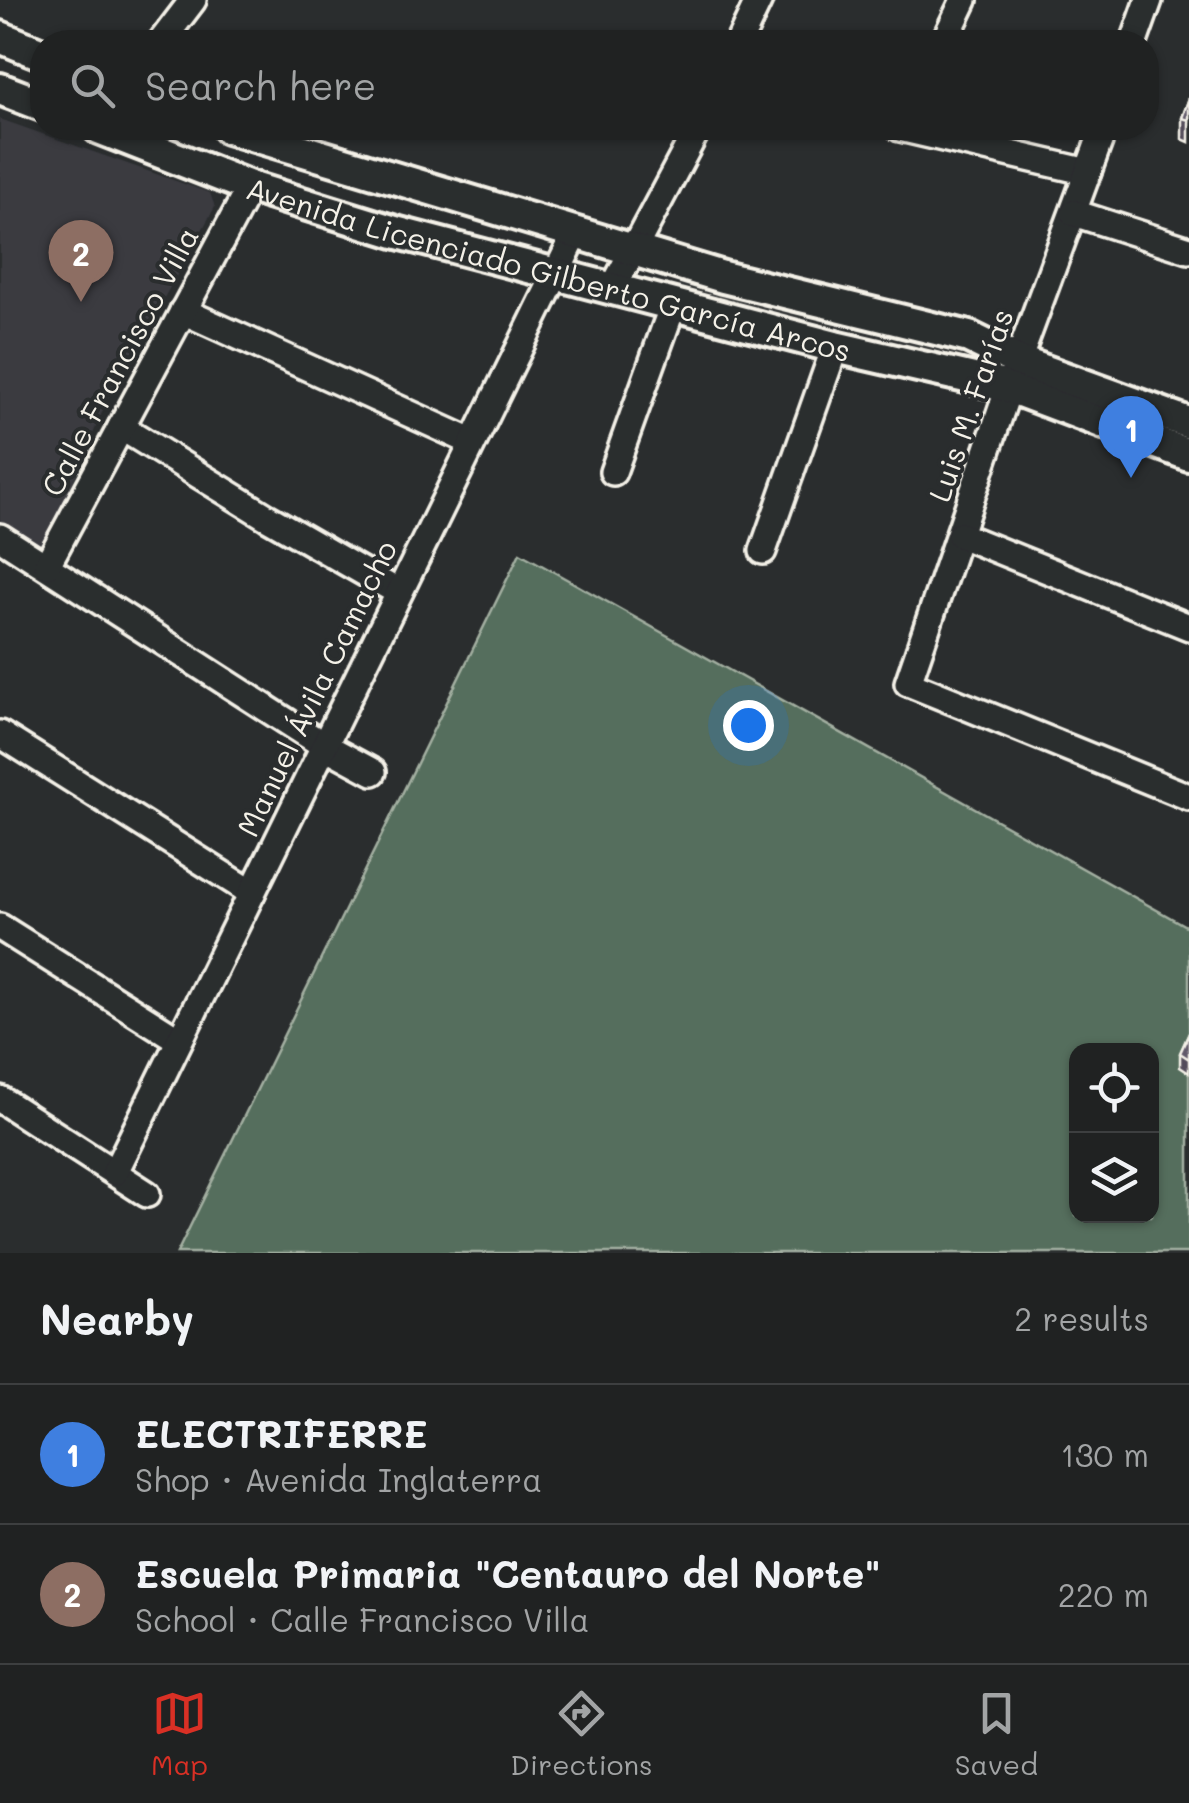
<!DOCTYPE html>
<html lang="en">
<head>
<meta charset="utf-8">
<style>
  :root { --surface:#202222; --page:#282a2a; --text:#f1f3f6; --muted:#a2a4a5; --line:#3d3f40; --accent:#d93025 }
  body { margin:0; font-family:Mali,sans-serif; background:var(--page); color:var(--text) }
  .controls { position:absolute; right:30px; bottom:30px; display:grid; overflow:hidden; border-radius:20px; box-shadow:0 2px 8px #0004 }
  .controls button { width:90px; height:90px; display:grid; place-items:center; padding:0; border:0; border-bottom:2px solid var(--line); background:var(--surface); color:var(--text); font:50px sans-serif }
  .you { position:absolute; left:748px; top:725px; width:35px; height:35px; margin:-25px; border:8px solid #fff; border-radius:50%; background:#1a73e8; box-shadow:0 0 0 15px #1a73e833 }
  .badge { display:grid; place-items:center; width:65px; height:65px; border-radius:50%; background:var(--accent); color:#fff; font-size:32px; font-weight:700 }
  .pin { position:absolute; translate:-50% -82px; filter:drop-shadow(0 2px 5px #0008) }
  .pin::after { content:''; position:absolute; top:52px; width:35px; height:30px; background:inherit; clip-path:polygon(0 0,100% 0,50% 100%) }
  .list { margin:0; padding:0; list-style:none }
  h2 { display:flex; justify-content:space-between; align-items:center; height:130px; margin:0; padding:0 40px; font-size:42px }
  h2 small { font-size:32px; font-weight:400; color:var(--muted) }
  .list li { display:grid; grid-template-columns:65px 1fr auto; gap:30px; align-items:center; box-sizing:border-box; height:140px; padding:0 40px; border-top:2px solid var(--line) }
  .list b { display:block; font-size:38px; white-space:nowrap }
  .list p { margin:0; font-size:32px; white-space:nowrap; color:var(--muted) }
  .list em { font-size:32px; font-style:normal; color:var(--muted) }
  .icon { flex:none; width:55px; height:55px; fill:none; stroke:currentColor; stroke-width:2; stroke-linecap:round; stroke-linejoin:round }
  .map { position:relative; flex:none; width:1189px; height:1253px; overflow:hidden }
  .search { position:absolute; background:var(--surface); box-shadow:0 2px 8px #0004; left:30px; right:30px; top:30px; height:110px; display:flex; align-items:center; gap:25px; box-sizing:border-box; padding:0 35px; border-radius:40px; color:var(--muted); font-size:38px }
  .sheet { height:410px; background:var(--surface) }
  nav { display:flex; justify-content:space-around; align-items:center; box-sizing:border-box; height:140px; border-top:2px solid var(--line); background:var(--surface); font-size:28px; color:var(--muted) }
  nav a { display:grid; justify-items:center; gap:5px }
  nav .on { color:var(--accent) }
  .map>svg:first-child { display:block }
  .built { fill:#3a3a40 }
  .grass { fill:#556e5d; stroke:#a4b0a2; stroke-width:2.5; fill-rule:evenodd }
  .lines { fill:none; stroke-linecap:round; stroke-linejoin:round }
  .minor-casing { stroke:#f4f1e8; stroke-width:32 }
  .tertiary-casing { stroke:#f4f1e8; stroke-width:38 }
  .minor { stroke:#2a2d2e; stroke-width:25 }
  .tertiary { stroke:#2a2d2e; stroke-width:30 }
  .wall { fill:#534c5a; stroke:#f4f1e8; stroke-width:2.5 }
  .building { fill:#615869; stroke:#f4f1e8; stroke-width:2.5 }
  .labels { text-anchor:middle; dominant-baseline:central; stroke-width:8; stroke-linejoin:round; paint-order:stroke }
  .street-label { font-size:30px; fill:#f4f1e8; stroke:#2a2d2e }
</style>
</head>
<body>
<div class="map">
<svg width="1189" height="1253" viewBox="0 0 1189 1253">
  <rect width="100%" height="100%" fill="#2a2d2e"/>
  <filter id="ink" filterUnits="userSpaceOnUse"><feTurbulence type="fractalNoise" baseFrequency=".01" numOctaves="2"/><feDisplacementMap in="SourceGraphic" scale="20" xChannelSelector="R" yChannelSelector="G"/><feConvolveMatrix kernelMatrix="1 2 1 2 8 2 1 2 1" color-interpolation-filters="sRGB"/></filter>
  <g filter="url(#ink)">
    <polygon class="built" points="0,119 210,193 215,207 109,396 50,536 42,545 0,521"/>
    <path class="grass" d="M 520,553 L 1189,928 L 1189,1253 L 177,1253 ZM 1076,1050 L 1152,1050 L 1152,1216 L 1076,1216 Z"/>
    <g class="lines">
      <g class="minor-casing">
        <g id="minor">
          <polyline points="161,42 193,0"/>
          <polyline points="739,42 759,0"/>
          <polyline points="944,42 964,0"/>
          <polyline points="1134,42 1149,0"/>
          <polyline points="900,128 1088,172"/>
          <polyline points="1104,128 1018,361 908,683 1189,797"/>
          <polyline points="1074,213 1189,250"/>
          <polyline points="613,288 698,128"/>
          <polyline points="183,311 472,442"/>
          <polyline points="121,427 267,517 398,592"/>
          <polyline points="613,472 673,305"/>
          <polyline points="960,535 1189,627"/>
          <polyline points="0,537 325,746 373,772"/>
          <polyline points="763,551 835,347"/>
          <polyline points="47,565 250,187"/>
          <polyline points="0,734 252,893"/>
          <polyline points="0,927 179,1040"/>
          <polyline points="0,1099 147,1194"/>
          <polyline points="115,1172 576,233"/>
        </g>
      </g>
      <g class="tertiary-casing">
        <g id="tertiary">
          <polyline points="0,37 42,54"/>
          <polyline points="0,89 42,105"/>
          <path id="s1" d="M 99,128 L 250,187 L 395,232 L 835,347 L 1009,387 L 1189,455"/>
          <polyline points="228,128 723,277 969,337 1018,361 1189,423"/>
        </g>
      </g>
      <use href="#minor" class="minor"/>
      <use href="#tertiary" class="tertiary"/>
    </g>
    <g class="wall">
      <polygon points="1189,98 1189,142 1182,139 1182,118"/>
      <polygon points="1189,1033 1189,1073 1180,1067 1180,1053"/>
    </g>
    <g class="building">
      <polygon points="1189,98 1189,120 1182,118"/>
      <polygon points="1189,1033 1189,1059 1180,1053"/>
    </g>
  </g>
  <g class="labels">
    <g class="street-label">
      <text stroke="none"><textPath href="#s1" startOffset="472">Avenida Licenciado Gilberto García Arcos</textPath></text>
      <text transform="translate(119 361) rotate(-62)">Calle Francisco Villa</text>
      <text transform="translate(970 405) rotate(-71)">Luis M. Farías</text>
      <text transform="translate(316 688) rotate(-64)">Manuel Ávila Camacho</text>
    </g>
  </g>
</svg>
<div class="controls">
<button><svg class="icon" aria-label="locate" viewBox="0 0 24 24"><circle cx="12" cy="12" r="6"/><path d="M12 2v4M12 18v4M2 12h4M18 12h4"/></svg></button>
<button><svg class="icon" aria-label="layers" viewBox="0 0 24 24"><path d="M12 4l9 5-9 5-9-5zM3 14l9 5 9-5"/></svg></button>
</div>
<div class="you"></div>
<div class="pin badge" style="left:1131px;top:478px;background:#3f7fe0">1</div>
<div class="pin badge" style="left:81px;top:302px;background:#8d6e63">2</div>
<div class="search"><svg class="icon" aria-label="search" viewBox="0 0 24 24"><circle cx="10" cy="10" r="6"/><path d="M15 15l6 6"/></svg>Search here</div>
</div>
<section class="sheet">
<h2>Nearby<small>2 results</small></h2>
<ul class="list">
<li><span class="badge" style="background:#3f7fe0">1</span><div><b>ELECTRIFERRE</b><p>Shop · Avenida Inglaterra</p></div><em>130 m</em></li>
<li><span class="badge" style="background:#8d6e63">2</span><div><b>Escuela Primaria &quot;Centauro del Norte&quot;</b><p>School · Calle Francisco Villa</p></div><em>220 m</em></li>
</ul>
</section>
<nav>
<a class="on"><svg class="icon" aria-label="map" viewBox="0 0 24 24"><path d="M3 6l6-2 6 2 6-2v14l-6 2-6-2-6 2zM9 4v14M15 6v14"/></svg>Map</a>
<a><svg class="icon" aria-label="directions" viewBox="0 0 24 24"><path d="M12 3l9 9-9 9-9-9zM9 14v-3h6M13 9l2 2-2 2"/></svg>Directions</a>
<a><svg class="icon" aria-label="saved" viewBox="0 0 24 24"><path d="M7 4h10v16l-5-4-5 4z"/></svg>Saved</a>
</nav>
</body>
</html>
